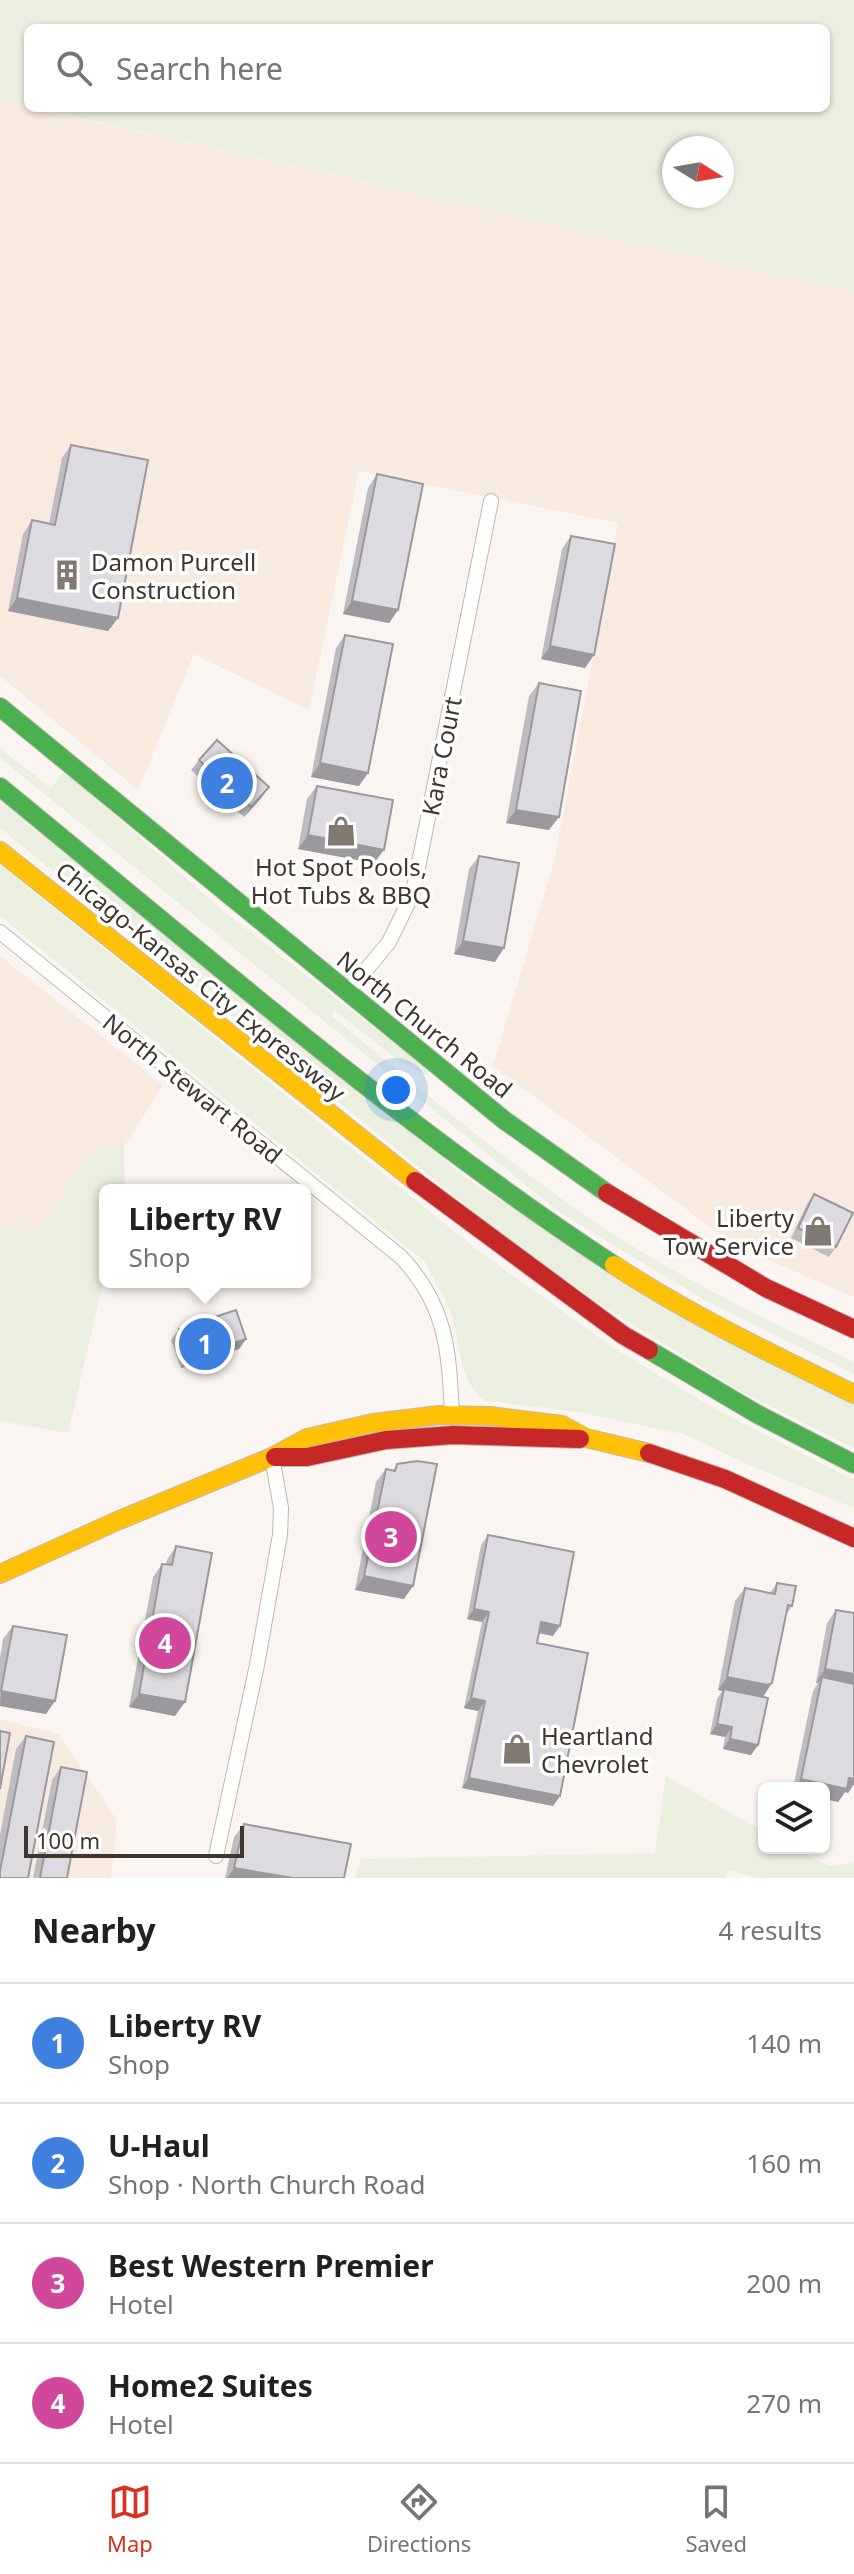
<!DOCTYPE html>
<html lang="en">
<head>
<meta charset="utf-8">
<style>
  :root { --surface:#fff; --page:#f6f6f6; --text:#202124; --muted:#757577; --line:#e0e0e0; --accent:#d93025 }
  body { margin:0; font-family:"Noto Sans",sans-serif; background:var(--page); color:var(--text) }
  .controls { position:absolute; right:24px; bottom:24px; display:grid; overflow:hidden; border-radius:12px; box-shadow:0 2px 6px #0004 }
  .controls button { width:72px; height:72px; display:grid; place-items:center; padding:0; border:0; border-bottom:2px solid var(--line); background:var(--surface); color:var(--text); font:40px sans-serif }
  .compass { position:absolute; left:662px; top:136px; width:72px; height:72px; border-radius:50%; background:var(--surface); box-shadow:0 2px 6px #0004; rotate:101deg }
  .scale { position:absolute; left:24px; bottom:20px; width:220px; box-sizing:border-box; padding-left:8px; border:4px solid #40362e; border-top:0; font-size:22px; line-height:28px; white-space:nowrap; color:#40362e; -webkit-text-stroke:6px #fff; paint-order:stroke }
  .you { position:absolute; left:396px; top:1090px; width:28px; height:28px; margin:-20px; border:6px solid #fff; border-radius:50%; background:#1a73e8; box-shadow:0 0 0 12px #1a73e833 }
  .badge { display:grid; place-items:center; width:52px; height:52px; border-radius:50%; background:var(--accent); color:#fff; font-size:26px; font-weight:700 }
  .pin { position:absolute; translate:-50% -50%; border:4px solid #fff; box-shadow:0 2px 8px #0006 }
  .popup { position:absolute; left:99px; top:1184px; width:212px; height:104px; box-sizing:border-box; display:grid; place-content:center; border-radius:12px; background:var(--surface); filter:drop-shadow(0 2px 6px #0005); font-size:26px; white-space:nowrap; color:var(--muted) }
  .popup b { font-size:30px; color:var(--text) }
  .popup::after { content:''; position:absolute; left:50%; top:100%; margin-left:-16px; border:16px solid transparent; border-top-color:var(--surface) }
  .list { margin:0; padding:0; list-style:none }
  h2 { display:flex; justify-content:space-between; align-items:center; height:104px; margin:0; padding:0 32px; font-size:34px }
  h2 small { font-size:26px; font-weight:400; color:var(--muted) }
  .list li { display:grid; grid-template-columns:52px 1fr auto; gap:24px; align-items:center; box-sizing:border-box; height:120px; padding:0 32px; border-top:2px solid var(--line) }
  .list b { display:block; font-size:30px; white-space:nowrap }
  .list p { margin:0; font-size:26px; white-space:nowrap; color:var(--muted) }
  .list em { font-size:26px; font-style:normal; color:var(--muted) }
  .icon { flex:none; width:44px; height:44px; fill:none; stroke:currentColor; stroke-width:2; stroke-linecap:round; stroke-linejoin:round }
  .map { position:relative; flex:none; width:854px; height:1878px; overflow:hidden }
  .search { position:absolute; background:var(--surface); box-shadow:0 2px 6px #0004; left:24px; right:24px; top:24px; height:88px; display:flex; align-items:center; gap:20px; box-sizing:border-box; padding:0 28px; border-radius:12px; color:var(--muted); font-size:30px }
  .sheet { height:584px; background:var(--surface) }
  nav { display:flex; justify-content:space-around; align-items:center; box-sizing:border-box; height:112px; border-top:2px solid var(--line); background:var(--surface); font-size:22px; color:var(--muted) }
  nav a { display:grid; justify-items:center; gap:4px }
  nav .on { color:var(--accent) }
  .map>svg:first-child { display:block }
  .industrial { fill:#f7eadf }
  .green { fill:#eaefdf; fill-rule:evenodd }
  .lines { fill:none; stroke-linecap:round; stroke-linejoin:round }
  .street-casing { stroke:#c0b9b3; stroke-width:16 }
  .fast-casing { stroke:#c0b9b3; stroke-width:20 }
  .slow-casing { stroke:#c0b9b3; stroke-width:20 }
  .jam-casing { stroke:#c0b9b3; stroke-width:20 }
  .street { stroke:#fefefd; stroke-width:14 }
  .fast { stroke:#4caf50; stroke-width:18 }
  .slow { stroke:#ffc107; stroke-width:18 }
  .jam { stroke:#c62828; stroke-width:18 }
  .wall { fill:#bfbcc1 }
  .shaded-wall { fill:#9b999d }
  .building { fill:#dedbe0; stroke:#9b999d; stroke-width:2 }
  .labels { text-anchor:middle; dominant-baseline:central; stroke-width:7; stroke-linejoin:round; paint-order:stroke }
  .poi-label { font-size:24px; fill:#40362e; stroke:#fff; text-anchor:start }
  .street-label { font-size:24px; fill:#40362e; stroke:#fff }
</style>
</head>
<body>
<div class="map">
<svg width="854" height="1878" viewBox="0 0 854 1878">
  <rect width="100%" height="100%" fill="#faf5f0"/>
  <g class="industrial">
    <polygon points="0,101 854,292 854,1297 736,1246 493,1066 555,858 618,523 359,471 309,710 194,654 138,790 0,676"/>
    <polygon points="0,956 163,1085 124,1147 91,1149 38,1232 0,1229"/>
    <polygon points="0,1719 59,1734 117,1820 111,1878 0,1878"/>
  </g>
  <g class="green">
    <path d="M 0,0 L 854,0 L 854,292 L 34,108 L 826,108 L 826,28 L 28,28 L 28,107 L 0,101 ZM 674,148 L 722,148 L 722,196 L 674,196 Z"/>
    <path d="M 0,748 L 51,788 L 65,771 L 222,910 L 422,1065 L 430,1077 L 399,1061 L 334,1010 L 332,1016 C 414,1085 498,1155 586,1216 C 670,1274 763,1318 854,1362 L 854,1374 L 704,1300 L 559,1212 L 0,758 Z"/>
    <polygon points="0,802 478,1187 854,1404 854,1448 742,1392 603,1306 514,1244 0,828"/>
    <path d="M 0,865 L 480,1252 L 615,1349 L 717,1410 L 854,1480 L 854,1508 L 756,1468 L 684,1434 L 578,1412 L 486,1401 C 458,1384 461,1343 451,1314 C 445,1297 433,1279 425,1262 L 0,916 Z"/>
    <polygon points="124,1147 125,1190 105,1190 105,1275 68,1433 0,1421 0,1229 38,1232 91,1149"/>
    <polygon points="666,1776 764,1832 764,1848 794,1848 829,1866 854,1863 854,1878 758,1878 729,1870 725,1878 355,1878 361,1859 655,1853"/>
  </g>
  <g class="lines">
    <g class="street-casing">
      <g id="street">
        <path d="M 0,932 L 401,1257 C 447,1306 449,1351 452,1415"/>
        <polyline points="348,992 389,942 413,893 491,501"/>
        <polyline points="216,1856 257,1665 280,1535 281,1508 272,1457"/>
      </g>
    </g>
    <g class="fast-casing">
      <g id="fast">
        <polyline points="0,707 504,1120 607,1193"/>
        <path d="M 0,787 C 201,951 397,1123 614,1265"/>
        <polyline points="649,1350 757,1414 854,1464"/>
      </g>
    </g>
    <g class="slow-casing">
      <g id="slow">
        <polyline points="0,851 415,1181"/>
        <path d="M 614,1265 C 690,1315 772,1354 854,1394"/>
        <polyline points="0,1574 117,1521 272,1457 307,1438 373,1423 439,1415 490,1416 562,1425 586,1438 649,1453"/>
      </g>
    </g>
    <g class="jam-casing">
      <g id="jam">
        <polyline points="415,1181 623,1335 649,1350"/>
        <polyline points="607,1193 766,1288 854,1329"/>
        <polyline points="649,1453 725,1479 854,1538"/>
        <polyline points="275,1457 307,1457 386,1440 453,1435 580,1439"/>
      </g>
    </g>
    <use href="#street" class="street"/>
    <use href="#fast" class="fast"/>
    <use href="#slow" class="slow"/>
    <use href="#jam" class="jam"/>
  </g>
  <g class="wall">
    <polygon points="71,445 118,618 108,631 8,611 23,534 32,520 49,524 62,458"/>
    <polygon points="377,474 398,610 389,623 343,614 368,488"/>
    <polygon points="571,536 585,668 541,659 562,549"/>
    <polygon points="345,635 359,786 311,777 336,648"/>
    <polygon points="539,683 549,830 506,823 529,696"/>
    <polygon points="199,760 262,797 244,817 191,770"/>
    <polygon points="317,786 374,863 298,849 307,799"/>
    <polygon points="479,856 495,962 454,954 469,869"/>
    <polygon points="814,1194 836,1247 829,1257 791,1238 807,1204"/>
    <polygon points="179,1329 246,1339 239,1349 181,1368 171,1340"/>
    <polygon points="397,1464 404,1599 355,1590 376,1482 386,1469 393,1471"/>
    <polygon points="488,1535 553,1636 539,1633 537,1643 560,1796 553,1806 462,1788 478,1711 464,1708 482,1622 467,1619 481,1545"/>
    <polygon points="176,1546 175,1716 129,1707 153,1577 162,1564 166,1564 167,1560"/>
    <polygon points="777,1583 792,1606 786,1615 763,1697 758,1745 751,1755 723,1749 725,1737 710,1734 717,1699 722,1691 718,1690 735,1601 745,1588 770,1593"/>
    <polygon points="836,1610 854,1613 854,1784 848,1793 845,1792 838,1802 824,1788 793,1788 813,1691 818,1683 816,1683 827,1623"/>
    <polygon points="13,1626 46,1714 0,1706 0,1658 3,1639"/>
    <polygon points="26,1736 0,1878 0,1835 16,1749"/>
    <polygon points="61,1767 67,1878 33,1878 52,1780"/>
    <polygon points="244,1824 344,1878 225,1878 234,1837"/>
  </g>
  <g class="shaded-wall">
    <polygon points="17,598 118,618 108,631 8,611"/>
    <polygon points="352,601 398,610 389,623 343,614"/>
    <polygon points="550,646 594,655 585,668 541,659"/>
    <polygon points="320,763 368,773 359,786 311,777"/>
    <polygon points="269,787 262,797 244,817 251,807"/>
    <polygon points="516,810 559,817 549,830 506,823"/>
    <polygon points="308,835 384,850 374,863 298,849"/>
    <polygon points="463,941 504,948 495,962 454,954"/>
    <polygon points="246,1339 239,1349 181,1368 188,1358"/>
    <polygon points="364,1576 413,1586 404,1599 355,1590"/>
    <polygon points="474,1609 489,1612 482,1622 467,1619"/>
    <polygon points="541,1622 560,1626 553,1636 534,1632"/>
    <polygon points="825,1669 854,1674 854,1689 822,1677 818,1683 816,1683"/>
    <polygon points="727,1677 772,1683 763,1697 759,1698 718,1690"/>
    <polygon points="1,1691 55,1701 46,1714 0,1706"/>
    <polygon points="139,1694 185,1702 175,1716 129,1707"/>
    <polygon points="471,1698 485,1701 478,1711 464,1708"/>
    <polygon points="717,1724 732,1727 725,1737 710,1734"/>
    <polygon points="730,1739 758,1745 751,1755 723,1749"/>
    <polygon points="469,1778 560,1796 553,1806 462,1788"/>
    <polygon points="849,1778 854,1779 854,1784 848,1793 845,1792 838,1802 824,1799 824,1788 795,1788 801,1779"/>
    <polygon points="234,1868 293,1878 227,1878"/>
  </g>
  <g class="building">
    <polygon points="71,445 148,460 118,618 17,598 32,520 55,525"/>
    <polygon points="377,474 423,484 398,610 352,601"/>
    <polygon points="571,536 615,544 594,655 550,646"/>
    <polygon points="345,635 393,644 368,773 320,763"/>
    <polygon points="539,683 581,691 559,817 516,810"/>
    <polygon points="217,740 269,787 251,807 199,760"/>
    <polygon points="317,786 393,800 384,850 308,835"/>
    <polygon points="479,856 519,863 504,948 463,941"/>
    <polygon points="814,1194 853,1213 836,1247 798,1228"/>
    <polygon points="236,1310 246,1339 188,1358 179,1329"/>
    <polygon points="417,1461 437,1464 413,1586 364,1576 386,1469 395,1471 397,1464"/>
    <polygon points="488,1535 574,1552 560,1626 541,1622 537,1643 588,1653 560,1796 469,1778 485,1701 471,1698 489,1612 474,1609"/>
    <polygon points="176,1546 212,1553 185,1702 139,1694 162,1564 172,1565"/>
    <polygon points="777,1583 796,1586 792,1606 788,1605 772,1683 768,1685 727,1677 745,1588 775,1594"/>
    <polygon points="836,1610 854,1613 854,1674 825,1669"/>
    <polygon points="13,1626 67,1635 55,1701 1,1691"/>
    <polygon points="822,1677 854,1684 854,1779 849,1778 847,1789 801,1779"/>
    <polygon points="724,1689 768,1698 758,1745 730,1739 732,1727 717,1724"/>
    <polygon points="0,1731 10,1733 0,1789"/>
    <polygon points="26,1736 54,1742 28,1878 0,1878 0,1871"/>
    <polygon points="61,1767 87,1772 67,1878 40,1878"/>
    <polygon points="244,1824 351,1844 344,1878 293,1878 234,1868"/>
  </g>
  <defs>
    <g id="building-bare" transform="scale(2.4)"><path d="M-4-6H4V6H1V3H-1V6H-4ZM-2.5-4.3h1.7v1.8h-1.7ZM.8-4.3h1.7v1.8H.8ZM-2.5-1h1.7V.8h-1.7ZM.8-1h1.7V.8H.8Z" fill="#817972" stroke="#fff" stroke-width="2.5" paint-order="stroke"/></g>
    <g id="shop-bare" transform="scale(2.4)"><path d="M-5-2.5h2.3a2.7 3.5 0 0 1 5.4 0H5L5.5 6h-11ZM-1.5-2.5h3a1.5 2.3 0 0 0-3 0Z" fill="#817972" stroke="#fff" stroke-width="2.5" paint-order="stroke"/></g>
  </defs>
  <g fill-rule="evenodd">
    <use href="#building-bare" x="67" y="575"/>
    <use href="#shop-bare" x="341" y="831"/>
    <use href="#shop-bare" x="818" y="1231"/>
    <use href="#shop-bare" x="517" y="1749"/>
  </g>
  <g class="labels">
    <g class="poi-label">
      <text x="91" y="561">Damon Purcell<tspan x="91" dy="28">Construction</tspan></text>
      <text x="341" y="866" text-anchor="middle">Hot Spot Pools,<tspan x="341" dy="28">Hot Tubs &amp; BBQ</tspan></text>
      <text x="794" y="1217" text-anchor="end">Liberty<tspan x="794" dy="28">Tow Service</tspan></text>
      <text x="541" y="1735">Heartland<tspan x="541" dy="28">Chevrolet</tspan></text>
    </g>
    <g class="street-label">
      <text transform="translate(441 756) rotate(-79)">Kara Court</text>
      <text transform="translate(201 981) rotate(39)">Chicago-Kansas City Expressway</text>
      <text transform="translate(425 1024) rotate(39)">North Church Road</text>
      <text transform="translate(193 1088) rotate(39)">North Stewart Road</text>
    </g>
  </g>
</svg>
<div class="controls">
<button><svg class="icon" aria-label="layers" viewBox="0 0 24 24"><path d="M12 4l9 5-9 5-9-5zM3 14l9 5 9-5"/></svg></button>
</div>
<svg class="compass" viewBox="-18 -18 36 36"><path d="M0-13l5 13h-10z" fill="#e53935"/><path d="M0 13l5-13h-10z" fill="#757577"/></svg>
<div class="scale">100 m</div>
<div class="you"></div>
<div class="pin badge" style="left:205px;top:1344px;background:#3f7fe0">1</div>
<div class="popup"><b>Liberty RV</b>Shop</div>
<div class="pin badge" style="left:227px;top:783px;background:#3f7fe0">2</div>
<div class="pin badge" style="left:391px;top:1537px;background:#d1479c">3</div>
<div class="pin badge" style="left:165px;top:1643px;background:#d1479c">4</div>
<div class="search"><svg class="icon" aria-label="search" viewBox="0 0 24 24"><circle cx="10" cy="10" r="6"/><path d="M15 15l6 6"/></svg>Search here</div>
</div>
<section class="sheet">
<h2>Nearby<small>4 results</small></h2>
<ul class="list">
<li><span class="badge" style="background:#3f7fe0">1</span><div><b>Liberty RV</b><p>Shop</p></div><em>140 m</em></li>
<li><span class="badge" style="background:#3f7fe0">2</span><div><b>U-Haul</b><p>Shop · North Church Road</p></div><em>160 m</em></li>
<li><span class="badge" style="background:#d1479c">3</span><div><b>Best Western Premier</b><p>Hotel</p></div><em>200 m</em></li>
<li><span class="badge" style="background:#d1479c">4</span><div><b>Home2 Suites</b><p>Hotel</p></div><em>270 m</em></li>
</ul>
</section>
<nav>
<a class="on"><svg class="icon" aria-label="map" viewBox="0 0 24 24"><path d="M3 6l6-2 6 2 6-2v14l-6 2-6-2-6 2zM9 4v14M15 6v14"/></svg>Map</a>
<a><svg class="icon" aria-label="directions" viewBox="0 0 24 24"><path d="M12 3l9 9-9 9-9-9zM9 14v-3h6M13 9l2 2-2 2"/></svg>Directions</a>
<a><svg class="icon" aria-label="saved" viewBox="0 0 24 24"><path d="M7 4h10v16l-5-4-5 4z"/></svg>Saved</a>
</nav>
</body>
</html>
